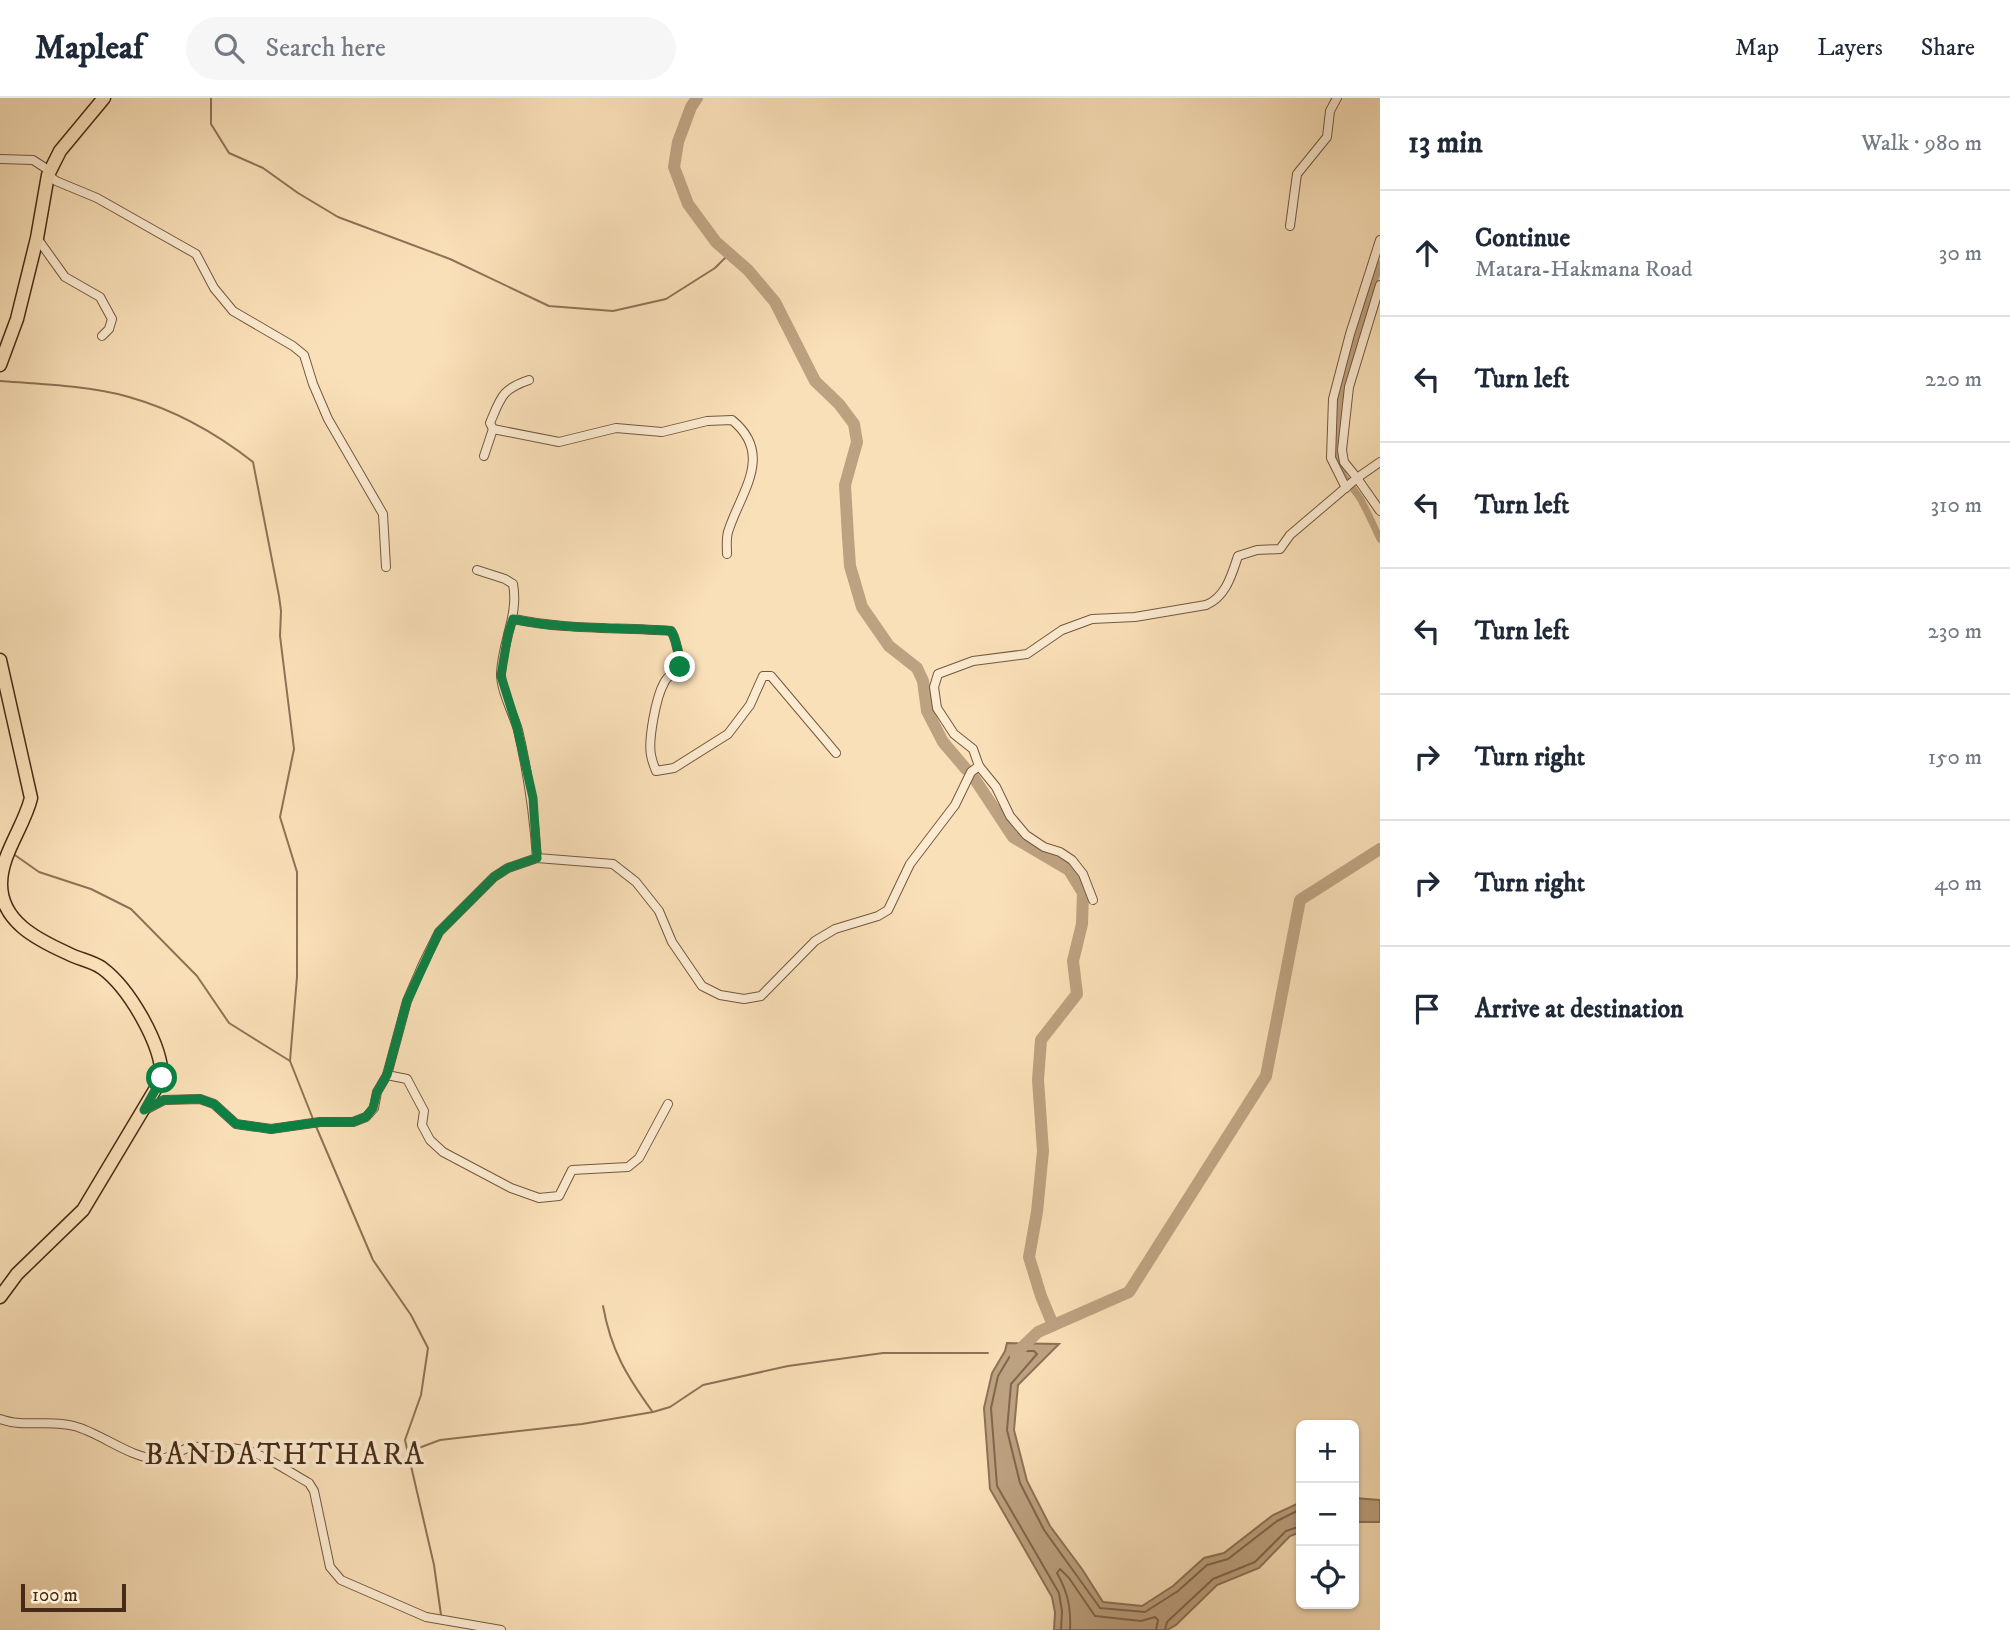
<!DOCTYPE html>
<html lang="en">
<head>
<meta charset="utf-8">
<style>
  :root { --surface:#fff; --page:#f6f6f7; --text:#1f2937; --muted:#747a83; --line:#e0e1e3 }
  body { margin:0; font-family:"IM FELL DW Pica",serif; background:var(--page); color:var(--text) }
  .controls { position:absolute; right:21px; bottom:21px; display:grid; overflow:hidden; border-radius:10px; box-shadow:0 2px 5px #0004 }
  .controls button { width:63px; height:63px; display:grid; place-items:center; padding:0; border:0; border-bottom:2px solid var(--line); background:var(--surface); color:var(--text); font:35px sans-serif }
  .scale { position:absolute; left:21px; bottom:18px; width:105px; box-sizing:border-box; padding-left:7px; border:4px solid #472b16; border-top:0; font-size:19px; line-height:24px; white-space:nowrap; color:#472b16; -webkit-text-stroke:5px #fcebd1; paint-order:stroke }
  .stop { position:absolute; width:21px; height:21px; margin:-16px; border:5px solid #0b8043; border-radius:50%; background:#fff }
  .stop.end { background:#0b8043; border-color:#fff; box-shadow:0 2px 7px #0008 }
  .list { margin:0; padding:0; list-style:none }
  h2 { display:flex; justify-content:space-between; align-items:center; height:91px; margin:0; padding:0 28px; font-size:30px }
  h2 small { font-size:23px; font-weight:400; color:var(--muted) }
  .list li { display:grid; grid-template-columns:46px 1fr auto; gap:21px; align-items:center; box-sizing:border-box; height:126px; padding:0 28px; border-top:2px solid var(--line) }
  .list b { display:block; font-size:26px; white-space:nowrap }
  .list p { margin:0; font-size:23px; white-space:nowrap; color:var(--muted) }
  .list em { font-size:23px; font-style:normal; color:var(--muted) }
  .icon { flex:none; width:38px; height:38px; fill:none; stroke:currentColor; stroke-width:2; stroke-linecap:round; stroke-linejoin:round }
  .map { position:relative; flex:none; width:1380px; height:1532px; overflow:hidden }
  header { display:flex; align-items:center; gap:42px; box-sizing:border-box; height:98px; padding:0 35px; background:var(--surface); border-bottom:2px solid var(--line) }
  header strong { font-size:33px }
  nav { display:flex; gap:38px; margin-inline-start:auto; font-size:24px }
  .search { width:490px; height:63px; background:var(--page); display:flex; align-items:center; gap:18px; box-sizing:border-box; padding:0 24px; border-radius:38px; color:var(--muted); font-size:26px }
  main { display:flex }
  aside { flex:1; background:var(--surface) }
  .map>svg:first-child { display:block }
  .water { fill:#bda281; stroke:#8e7256; stroke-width:2 }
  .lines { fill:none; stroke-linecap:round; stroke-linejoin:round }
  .shore { stroke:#82664c; stroke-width:2 }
  .stream { stroke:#8e7256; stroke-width:2 }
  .canal { stroke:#bda281; stroke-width:7 }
  .river { stroke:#bda281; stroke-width:12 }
  .minor-casing { stroke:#74583e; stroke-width:10 }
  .primary-casing { stroke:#472b16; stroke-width:15 }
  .minor { stroke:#fcebd1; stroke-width:8 }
  .primary { stroke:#fae0b8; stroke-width:12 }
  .route { stroke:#0b8043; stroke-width:9 }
  .labels { text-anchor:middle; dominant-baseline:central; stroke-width:7; stroke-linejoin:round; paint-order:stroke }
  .quarter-label { font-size:30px; letter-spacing:2px; fill:#472b16; stroke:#fcebd1 }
</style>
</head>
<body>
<header>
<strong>Mapleaf</strong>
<div class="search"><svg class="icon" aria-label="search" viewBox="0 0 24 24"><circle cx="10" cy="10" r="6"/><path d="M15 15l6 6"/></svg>Search here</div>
<nav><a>Map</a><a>Layers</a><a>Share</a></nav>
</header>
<main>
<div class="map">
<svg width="1380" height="1532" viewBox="0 0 1380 1532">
  <rect width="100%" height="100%" fill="#fae0b8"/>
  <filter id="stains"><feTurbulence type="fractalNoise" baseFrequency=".00286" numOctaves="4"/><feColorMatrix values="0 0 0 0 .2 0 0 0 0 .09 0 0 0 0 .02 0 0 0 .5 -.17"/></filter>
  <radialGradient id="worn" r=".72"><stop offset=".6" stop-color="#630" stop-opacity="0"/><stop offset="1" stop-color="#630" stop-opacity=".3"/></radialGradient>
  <g class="water">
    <polygon points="1007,1245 1059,1246 1018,1287 1014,1332 1027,1383 1050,1428 1082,1471 1103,1504 1142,1508 1173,1488 1204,1460 1224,1455 1273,1417 1301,1404 1301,1434 1290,1438 1259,1470 1217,1487 1176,1527 1167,1532 1054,1532 1055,1514 1052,1499 990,1391 984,1310 992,1275 1005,1253"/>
    <polygon points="1354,1400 1380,1402 1380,1424 1354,1424"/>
  </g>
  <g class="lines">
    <g class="shore">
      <polyline points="1061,1532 1062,1513 1059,1495 997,1388 991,1310 998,1278 1013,1253 1034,1253 1037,1256 1011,1286 1007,1332 1020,1385 1044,1432 1100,1510 1145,1514 1178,1493 1207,1467 1228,1461 1277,1423 1301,1411"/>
      <path d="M 1070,1532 C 1071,1509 1068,1495 1057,1475 L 1060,1471 L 1069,1480 L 1095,1518 L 1141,1523 L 1155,1519 L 1158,1522 L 1156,1532"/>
      <polyline points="1165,1532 1167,1524 1213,1481 1255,1464 1286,1433 1301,1428"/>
    </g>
    <g class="stream">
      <polyline points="211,0 211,26 229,55 263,70 298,95 338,119 450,161 549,208 613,213 666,201 715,170 730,155"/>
      <path d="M 0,283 C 40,286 91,288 129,299 C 175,312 216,335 253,364 L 279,498 L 281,513 L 280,538 L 294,651 L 280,719 L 297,774 L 297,879 L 290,963 L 313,1021"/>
      <polyline points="12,755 39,774 91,791 131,811 197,878 229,925 290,963"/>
      <polyline points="315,1026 373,1162 411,1217 428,1250 421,1297 405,1342 434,1467 441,1517"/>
      <path d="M 603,1208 C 611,1252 626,1277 652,1313"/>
      <polyline points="408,1354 440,1342 582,1326 653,1314 670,1309 703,1287 788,1268 883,1255 988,1255"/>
    </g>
    <path class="canal" d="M 1380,166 C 1364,215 1322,328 1343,376 C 1347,385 1356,393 1361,402 C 1368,415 1374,428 1380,441"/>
    <g class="river">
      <polyline points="697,0 691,9 678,44 674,69 688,106 716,144 748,172 775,204 815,283 839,306 854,326 857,344 845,387 848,439 850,468 862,509 889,548 917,570 923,583 927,613 943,644 966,671"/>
      <polyline points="974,680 1013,739 1069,772 1083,795 1082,826 1073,863 1077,896 1041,942 1038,982 1043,1053 1037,1114 1029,1159 1041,1198 1053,1227"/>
      <polyline points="1015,1256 1038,1234 1129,1194 1266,978 1300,802 1380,751"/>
    </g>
    <g class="minor-casing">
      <g id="minor">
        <polyline points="0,61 33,62 50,73"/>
        <polyline points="48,77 56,83 97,100 196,156 214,190 233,213 293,248 304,257 313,286 328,321 383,416 386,469"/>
        <polyline points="1290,128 1297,76 1327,39 1330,13 1337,0"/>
        <polyline points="37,140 65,179 100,199 112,221 109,231 102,238"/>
        <path d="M 493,331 L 490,325 C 501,299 502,291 529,282"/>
        <path d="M 484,358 L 493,331 L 559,344 L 616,330 L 662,334 L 707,323 L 732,322 C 775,357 740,395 728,434 C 726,441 727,449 727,456"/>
        <polyline points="1380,364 1357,380 1380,413"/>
        <polyline points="1346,390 1331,360 1333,301 1350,236 1380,142"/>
        <path d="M 477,472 L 505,481 L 513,486 C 519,517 502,544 501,576 C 501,593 513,615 518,632 C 528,675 534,716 537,760"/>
        <path d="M 514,521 C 565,532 618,529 671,533 C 677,541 676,553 682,564 C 678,573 668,576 664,585 C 656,599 648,642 651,657 C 652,663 654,668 656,673 L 674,670 L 728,636 L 750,607 L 763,578 L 771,578 L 836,655"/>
        <path d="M 1093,802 L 1083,776 L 1072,762 L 1060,754 L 1044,749 L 1026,737 L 1010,718 L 996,689 L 979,668 L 973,651 L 954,636 L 937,610 L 934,589 L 938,576 L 973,563 L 1027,556 L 1062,532 L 1092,521 L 1135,519 L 1206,507 C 1226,499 1232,476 1238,458 L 1257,452 L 1280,451 L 1290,437 L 1357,380 L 1344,364 L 1342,352 L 1349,289 L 1380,187"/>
        <polyline points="387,977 407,981 424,1013 422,1027 430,1042 443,1054 511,1090 539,1100 559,1098 572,1072 628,1069 639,1060 668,1006"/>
        <polyline points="145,1012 164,1002 200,1001 214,1006 236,1026 271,1031 320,1024 353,1024 366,1019 374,1010 377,994 387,977 407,903 423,866 439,834 494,779 508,770 537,760 613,766 636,784 659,813 672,844 702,888 720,897 744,901 761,898 815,843 835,831 878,818 888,812 910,766 955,707 971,674 979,668"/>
        <path d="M 0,1321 C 23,1330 50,1321 74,1328 C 101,1335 131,1361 159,1361 C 172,1361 180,1350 193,1349 C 212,1348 235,1349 252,1354 C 271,1361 291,1375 309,1385 L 314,1393 L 330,1469 L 341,1482 L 426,1519 L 501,1532"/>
      </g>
    </g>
    <g class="primary-casing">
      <g id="primary">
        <polyline points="0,267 17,221 37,140 48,77 60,53 104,0"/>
        <path d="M 0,562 L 31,700 C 24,729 1,756 1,786 C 1,823 36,841 67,855 C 78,861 92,863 102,870 C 129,890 162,946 162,980 L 83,1112 L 17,1176 L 0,1199"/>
      </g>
    </g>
    <use href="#minor" class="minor"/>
    <use href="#primary" class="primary"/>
  </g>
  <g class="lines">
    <path class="route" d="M 162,980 L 144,1012 L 164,1002 L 200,1001 L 214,1006 L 236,1026 L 271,1031 L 320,1024 L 353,1024 L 366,1019 L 373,1010 L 377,994 L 387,977 L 407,903 L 439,834 L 494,779 L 508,770 L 537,760 L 533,700 L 517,629 L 501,578 L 508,536 L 513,521 C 565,532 618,529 671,533 C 677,541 676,553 682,564 L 680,569"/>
  </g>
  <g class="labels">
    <g class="quarter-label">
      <text x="285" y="1357">BANDATHTHARA</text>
    </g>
  </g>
  <rect width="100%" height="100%" filter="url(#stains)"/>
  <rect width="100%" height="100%" fill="url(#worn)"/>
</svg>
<div class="controls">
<button>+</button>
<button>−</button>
<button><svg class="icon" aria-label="locate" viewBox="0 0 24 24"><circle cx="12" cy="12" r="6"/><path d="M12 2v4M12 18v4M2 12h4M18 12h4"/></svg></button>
</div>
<div class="scale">100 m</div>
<div class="stop" style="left:162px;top:980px"></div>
<div class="stop end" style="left:680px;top:569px"></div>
</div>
<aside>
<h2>13 min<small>Walk · 980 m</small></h2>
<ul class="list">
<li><svg class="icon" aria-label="ahead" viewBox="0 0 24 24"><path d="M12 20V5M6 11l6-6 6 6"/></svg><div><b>Continue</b><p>Matara-Hakmana Road</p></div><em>30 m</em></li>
<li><svg class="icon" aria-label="left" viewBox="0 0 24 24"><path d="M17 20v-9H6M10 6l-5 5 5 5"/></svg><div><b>Turn left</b></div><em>220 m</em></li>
<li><svg class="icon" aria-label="left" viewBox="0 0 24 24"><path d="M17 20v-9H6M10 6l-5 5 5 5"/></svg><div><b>Turn left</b></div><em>310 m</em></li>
<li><svg class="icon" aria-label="left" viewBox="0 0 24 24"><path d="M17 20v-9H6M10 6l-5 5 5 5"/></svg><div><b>Turn left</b></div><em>230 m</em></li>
<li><svg class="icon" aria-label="right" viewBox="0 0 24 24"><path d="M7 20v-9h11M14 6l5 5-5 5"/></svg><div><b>Turn right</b></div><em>150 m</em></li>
<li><svg class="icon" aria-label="right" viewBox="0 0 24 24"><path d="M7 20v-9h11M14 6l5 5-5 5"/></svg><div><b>Turn right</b></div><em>40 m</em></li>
<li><svg class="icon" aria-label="arrive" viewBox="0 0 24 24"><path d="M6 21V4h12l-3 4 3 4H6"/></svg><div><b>Arrive at destination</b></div></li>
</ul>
</aside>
</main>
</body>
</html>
